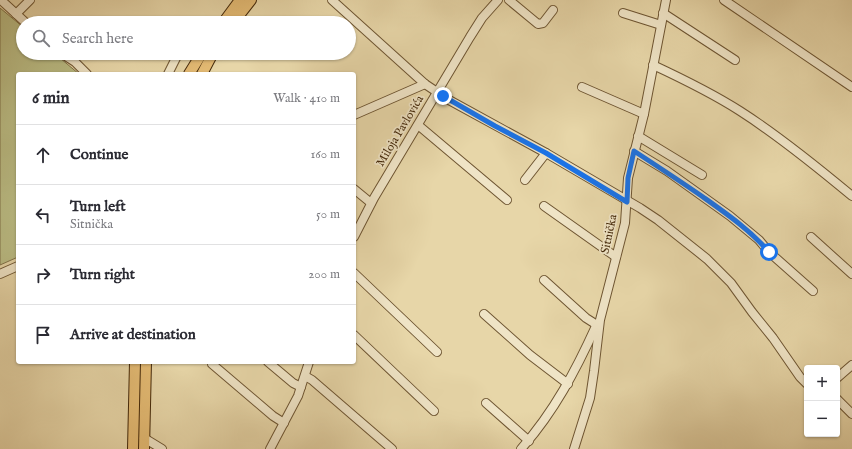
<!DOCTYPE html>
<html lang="en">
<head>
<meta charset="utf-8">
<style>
  :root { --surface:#fff; --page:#f2f2f3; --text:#2b2b33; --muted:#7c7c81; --line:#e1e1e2 }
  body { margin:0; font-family:"IM FELL English",serif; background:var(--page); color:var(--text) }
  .controls { position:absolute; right:12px; bottom:12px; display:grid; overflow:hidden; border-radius:4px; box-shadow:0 1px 3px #0004 }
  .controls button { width:36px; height:36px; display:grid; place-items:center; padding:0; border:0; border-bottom:1px solid var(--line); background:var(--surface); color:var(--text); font:20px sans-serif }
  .stop { position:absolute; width:12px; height:12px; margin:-9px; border:3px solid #1a73e8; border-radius:50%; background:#fff }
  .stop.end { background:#1a73e8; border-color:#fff; box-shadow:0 1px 4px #0008 }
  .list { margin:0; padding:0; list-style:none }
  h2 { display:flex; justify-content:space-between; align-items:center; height:52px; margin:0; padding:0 16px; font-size:17px }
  h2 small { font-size:13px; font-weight:400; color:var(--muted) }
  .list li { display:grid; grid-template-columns:26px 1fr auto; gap:12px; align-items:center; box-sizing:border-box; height:60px; padding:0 16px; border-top:1px solid var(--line) }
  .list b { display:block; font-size:15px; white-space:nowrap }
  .list p { margin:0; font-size:13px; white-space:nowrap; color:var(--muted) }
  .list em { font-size:13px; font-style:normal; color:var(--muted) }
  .icon { flex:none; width:22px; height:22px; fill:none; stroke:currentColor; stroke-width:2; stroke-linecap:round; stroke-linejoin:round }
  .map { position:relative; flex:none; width:852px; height:449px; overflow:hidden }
  .search { position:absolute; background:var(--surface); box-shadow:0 1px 3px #0004; left:16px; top:16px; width:340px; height:44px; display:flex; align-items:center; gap:10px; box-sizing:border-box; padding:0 14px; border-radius:22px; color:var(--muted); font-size:15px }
  .panel { position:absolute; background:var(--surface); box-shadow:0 1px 3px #0004; left:16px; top:72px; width:340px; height:292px; border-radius:4px }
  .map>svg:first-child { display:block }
  .green { fill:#babc84; stroke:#807348 }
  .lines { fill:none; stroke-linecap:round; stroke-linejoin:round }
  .minor-casing { stroke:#6e5532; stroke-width:10 }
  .major-casing { stroke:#452a0b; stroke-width:12 }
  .minor { stroke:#efe4c6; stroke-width:8 }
  .major { stroke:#e4bb74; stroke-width:10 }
  .route { stroke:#1a73e8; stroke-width:5 }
  .labels { text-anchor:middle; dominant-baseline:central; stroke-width:3.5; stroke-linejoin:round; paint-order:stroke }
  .street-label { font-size:12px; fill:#452a0b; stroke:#efe4c6 }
</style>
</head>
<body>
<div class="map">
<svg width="852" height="449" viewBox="0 0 852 449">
  <rect width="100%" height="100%" fill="#e7d6a8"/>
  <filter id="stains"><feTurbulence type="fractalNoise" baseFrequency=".005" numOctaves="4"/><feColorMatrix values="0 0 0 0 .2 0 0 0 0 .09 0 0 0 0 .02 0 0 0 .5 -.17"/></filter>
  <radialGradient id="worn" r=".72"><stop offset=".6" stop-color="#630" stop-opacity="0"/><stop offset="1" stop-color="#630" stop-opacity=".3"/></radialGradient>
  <polygon class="green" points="0,8 23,27 23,53 54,53 79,74 18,74 18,257 0,265"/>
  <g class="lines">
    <g class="minor-casing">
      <g id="minor">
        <polyline points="1,0 26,23"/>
        <polyline points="332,0 425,84 449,100 546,153 525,180"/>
        <polyline points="509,0 538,24 543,23 553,10"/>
        <polyline points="724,0 852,87"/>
        <polyline points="623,13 661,25"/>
        <polyline points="663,13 735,60"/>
        <polyline points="16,14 30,0"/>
        <polyline points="61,53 75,62 87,74"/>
        <path d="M 653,65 C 683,79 712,93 740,111 C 779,136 816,166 852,196"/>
        <polyline points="168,74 176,58"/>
        <polyline points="582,87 644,114"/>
        <polyline points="354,115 425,84"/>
        <polyline points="418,125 507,200"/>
        <polyline points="638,136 702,175"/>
        <polyline points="634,151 667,171 730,216 759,240 769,252 813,291"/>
        <polyline points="546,153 640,208 658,220 707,259 731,283 752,312 773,338 800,377 807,384"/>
        <polyline points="354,189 371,203"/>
        <polyline points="544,206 616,257"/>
        <polyline points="354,237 374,198 470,37 482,18 498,0"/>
        <polyline points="811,237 852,274"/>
        <polyline points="354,273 437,352"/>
        <polyline points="0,274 18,266"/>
        <polyline points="544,280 586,318 597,325"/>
        <polyline points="484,314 530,355 568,384"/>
        <polyline points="354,335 434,411"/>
        <polyline points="268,362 293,383 301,387"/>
        <polyline points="212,364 273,416 284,423"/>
        <polyline points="305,376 312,380 392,449"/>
        <polyline points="837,378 852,365"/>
        <polyline points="837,399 852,414"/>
        <polyline points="486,403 529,441"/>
        <polyline points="144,438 162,449"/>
        <polyline points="270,449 298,396 309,362"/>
        <path d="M 521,449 C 554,412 576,370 596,326"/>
        <polyline points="574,449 590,398 594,371 600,320 625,223 628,178 644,114 666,0"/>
      </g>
    </g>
    <g class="major-casing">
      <g id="major">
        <polyline points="223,23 240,0"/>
        <polyline points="233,23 251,0"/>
        <polyline points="189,74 202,53"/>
        <polyline points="202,74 213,53"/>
        <polyline points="133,449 135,362"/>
        <polyline points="144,449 146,362"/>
      </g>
    </g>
    <use href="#minor" class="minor"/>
    <use href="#major" class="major"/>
  </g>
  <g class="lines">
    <path class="route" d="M 443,96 L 495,126 L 546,153 L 627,202 L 628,178 L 634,151 C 657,166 680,181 703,197 C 727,214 750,230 769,252"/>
  </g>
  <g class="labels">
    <g class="street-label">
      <text transform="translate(400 131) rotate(-59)">Miloja Pavlovića</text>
      <text transform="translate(609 234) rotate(-78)">Sitnička</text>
    </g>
  </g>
  <rect width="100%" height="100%" filter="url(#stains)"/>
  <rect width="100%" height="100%" fill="url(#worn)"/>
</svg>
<div class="controls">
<button>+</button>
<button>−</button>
</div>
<div class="stop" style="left:769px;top:252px"></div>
<div class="stop end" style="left:443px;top:96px"></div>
<div class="search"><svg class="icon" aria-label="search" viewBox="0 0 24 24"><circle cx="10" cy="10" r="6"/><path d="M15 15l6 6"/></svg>Search here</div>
<section class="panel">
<h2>6 min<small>Walk · 410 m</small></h2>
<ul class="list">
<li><svg class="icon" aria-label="ahead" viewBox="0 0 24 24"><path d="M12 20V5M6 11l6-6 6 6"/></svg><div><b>Continue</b></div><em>160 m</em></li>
<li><svg class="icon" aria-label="left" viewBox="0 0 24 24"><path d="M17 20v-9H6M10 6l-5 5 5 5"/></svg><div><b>Turn left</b><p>Sitnička</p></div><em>50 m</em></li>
<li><svg class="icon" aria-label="right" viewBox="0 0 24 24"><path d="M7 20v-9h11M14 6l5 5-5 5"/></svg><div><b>Turn right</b></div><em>200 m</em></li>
<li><svg class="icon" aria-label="arrive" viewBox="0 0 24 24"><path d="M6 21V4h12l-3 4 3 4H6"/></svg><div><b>Arrive at destination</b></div></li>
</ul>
</section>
</div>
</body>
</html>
